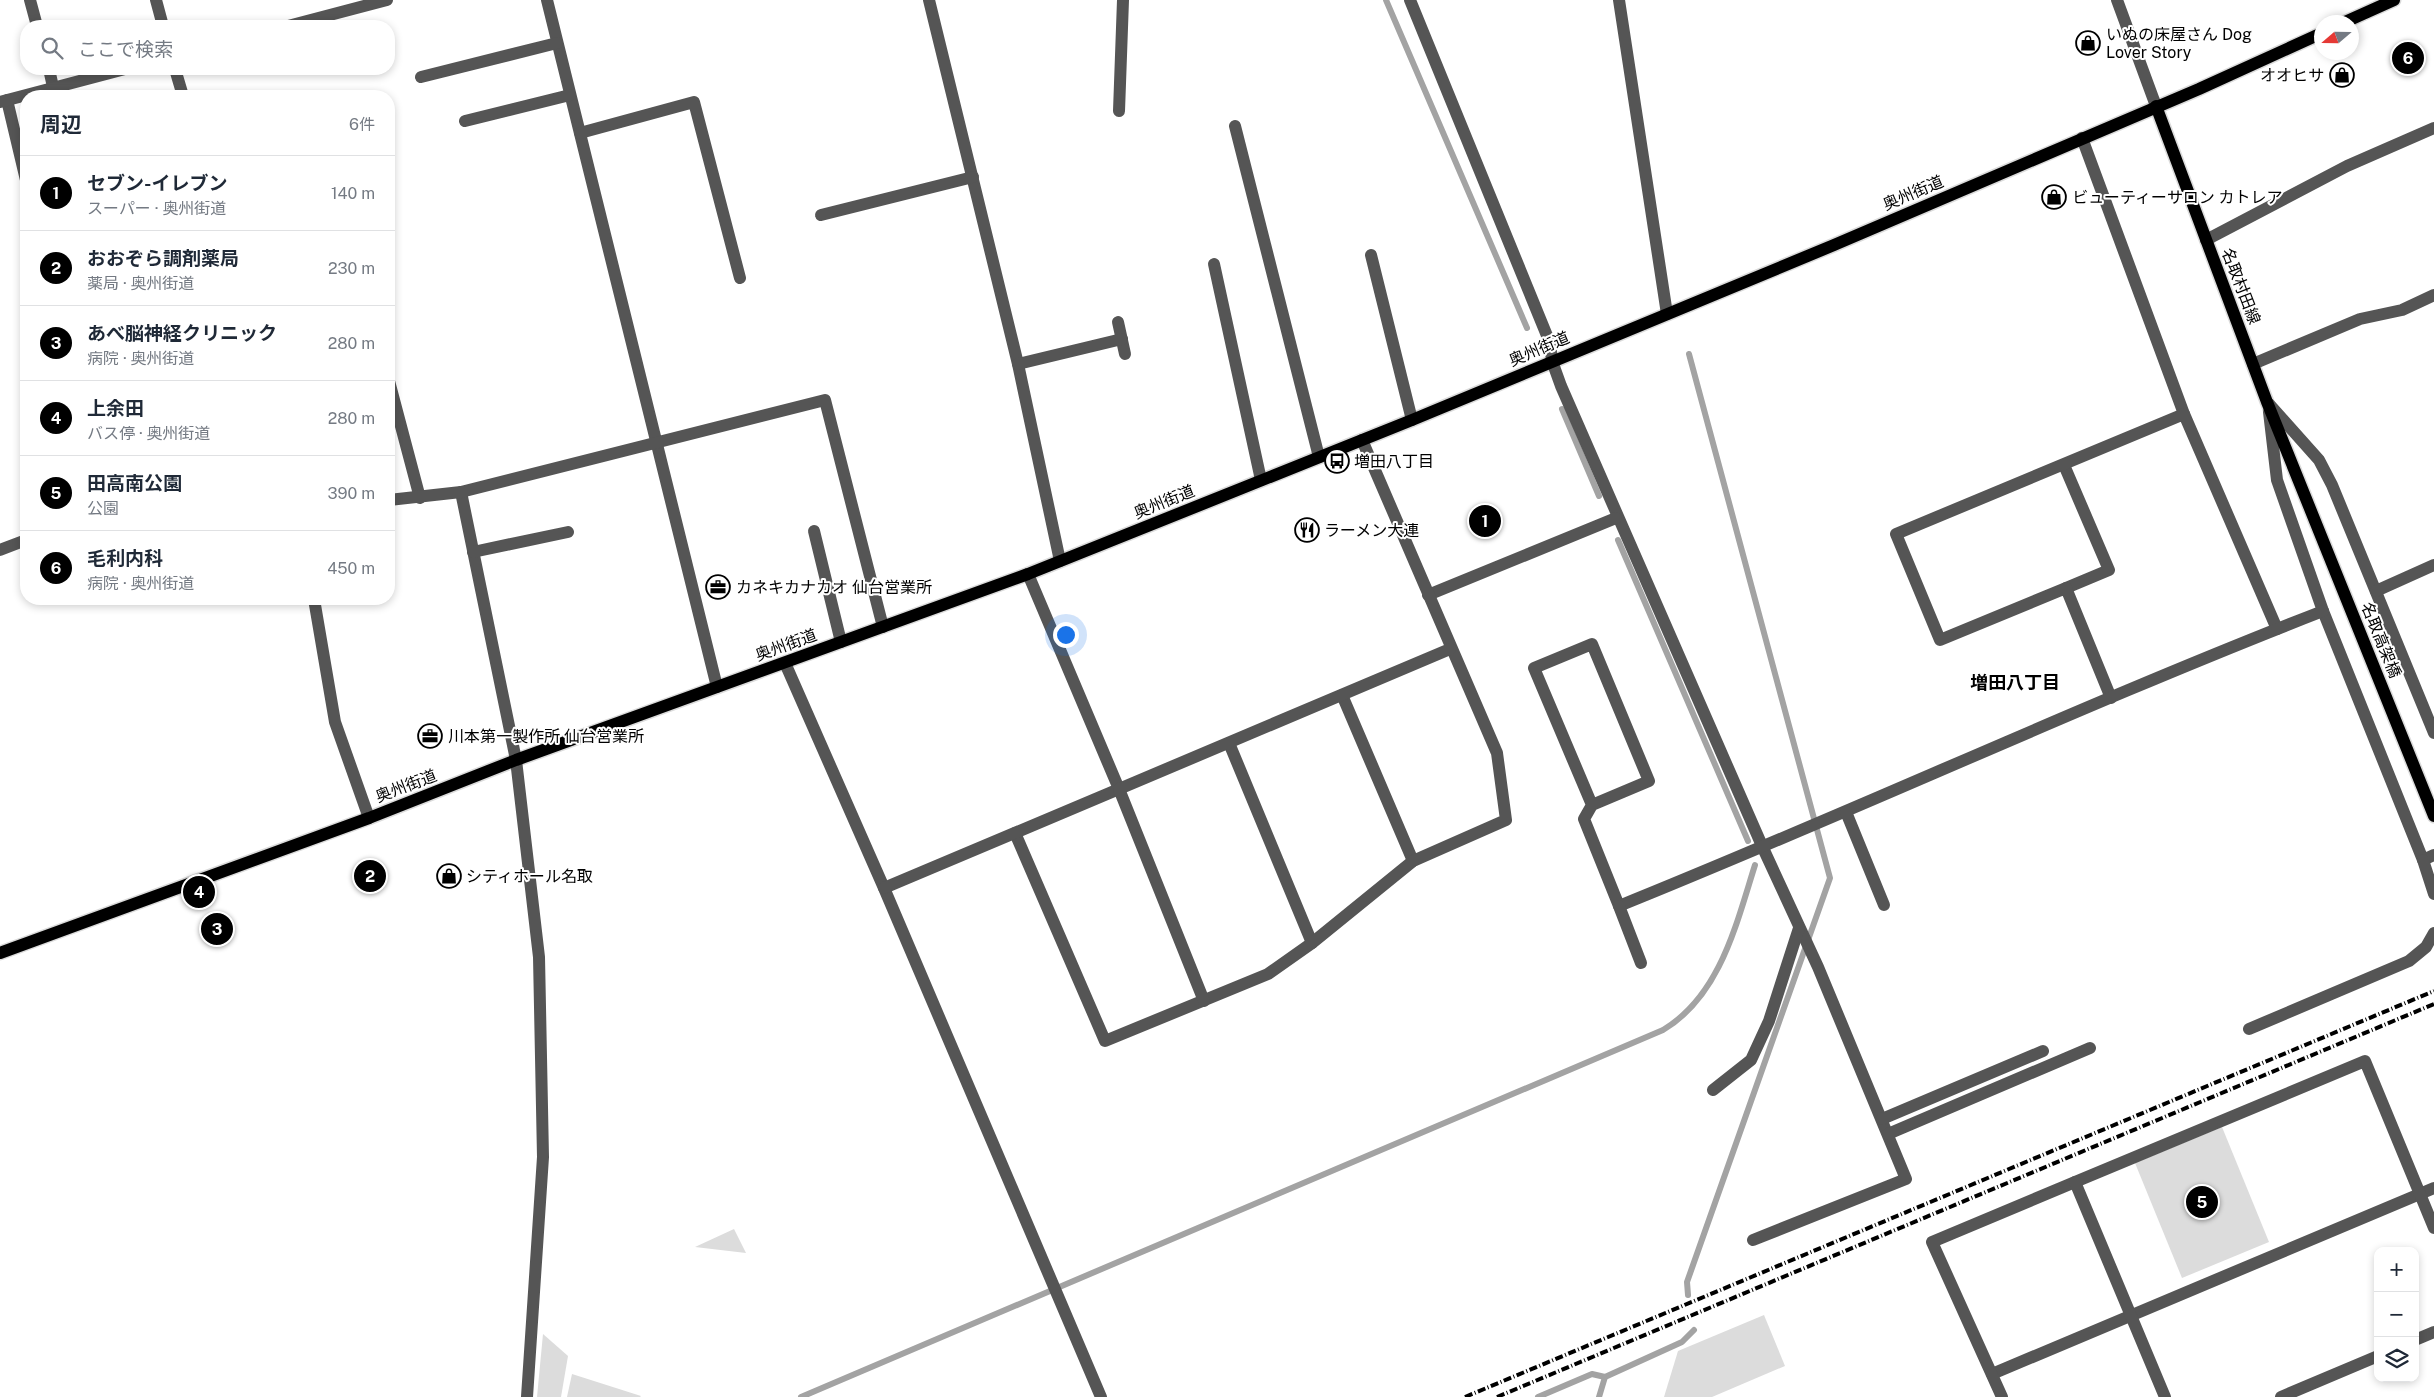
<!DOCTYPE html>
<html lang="ja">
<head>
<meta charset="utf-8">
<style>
  :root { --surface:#fff; --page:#f2f2f3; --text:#1f2937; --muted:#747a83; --line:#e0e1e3; --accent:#000 }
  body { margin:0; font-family:"Public Sans","Noto Sans JP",sans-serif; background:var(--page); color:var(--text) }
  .controls { position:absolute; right:15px; bottom:15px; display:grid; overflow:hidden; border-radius:10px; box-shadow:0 2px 8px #0003 }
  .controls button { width:45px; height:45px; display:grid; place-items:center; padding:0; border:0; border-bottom:1px solid var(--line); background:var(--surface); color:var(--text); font:25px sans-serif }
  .compass { position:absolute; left:2314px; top:15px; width:45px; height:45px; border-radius:50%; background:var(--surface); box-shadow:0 2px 8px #0003; rotate:250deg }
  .you { position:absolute; left:1065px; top:634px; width:18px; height:18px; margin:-12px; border:4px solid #fff; border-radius:50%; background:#1a73e8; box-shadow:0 0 0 8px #1a73e833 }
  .badge { display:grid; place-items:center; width:32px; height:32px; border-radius:50%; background:var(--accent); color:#fff; font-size:16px; font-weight:700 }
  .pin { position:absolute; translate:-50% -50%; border:2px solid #fff; box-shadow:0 1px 5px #0006 }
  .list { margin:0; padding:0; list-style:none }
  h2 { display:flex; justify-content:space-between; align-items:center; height:65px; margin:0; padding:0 20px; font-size:21px }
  h2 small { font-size:16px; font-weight:400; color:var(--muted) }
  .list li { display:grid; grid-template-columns:32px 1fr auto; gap:15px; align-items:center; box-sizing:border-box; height:75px; padding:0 20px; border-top:1px solid var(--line) }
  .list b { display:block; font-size:19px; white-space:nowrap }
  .list p { margin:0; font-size:16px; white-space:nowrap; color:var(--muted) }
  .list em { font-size:16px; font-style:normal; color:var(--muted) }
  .icon { flex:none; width:28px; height:28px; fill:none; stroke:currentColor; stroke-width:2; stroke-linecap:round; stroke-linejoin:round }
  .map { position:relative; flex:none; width:2434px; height:1397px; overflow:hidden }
  .search { position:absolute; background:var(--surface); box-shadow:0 2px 8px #0003; left:20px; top:20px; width:375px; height:55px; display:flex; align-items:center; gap:12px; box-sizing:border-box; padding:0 18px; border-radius:20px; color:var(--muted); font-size:19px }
  .panel { position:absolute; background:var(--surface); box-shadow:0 2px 8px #0003; left:20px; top:90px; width:375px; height:515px; border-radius:20px }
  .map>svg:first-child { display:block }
  .green { fill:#dcdcdc }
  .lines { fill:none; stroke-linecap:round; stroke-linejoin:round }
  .stream { stroke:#a3a3a3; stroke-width:6 }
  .major-casing { stroke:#dbdbdb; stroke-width:15 }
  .minor { stroke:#555; stroke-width:12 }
  .major { stroke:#000; stroke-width:12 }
  .rail { stroke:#000; stroke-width:4; stroke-dasharray:8 2.5 1 2.5; stroke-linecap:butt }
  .labels { text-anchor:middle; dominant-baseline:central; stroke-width:4; stroke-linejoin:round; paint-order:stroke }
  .poi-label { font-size:16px; fill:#000; stroke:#fff; text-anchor:start }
  .street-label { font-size:16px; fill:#000; stroke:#fff }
  .neighbourhood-label { font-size:18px; font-weight:bold; fill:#000; stroke:#fff }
</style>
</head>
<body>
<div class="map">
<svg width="2434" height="1397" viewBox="0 0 2434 1397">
  <rect width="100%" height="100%" fill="#fff"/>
  <g class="green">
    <polygon points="2222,1127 2269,1242 2182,1278 2135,1163"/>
    <polygon points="734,1229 746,1253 695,1247"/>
    <polygon points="1764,1315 1785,1366 1712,1397 1664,1397 1678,1351"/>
    <polygon points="543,1334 568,1356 561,1397 537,1397"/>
    <polygon points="572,1374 641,1396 640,1397 567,1397"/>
  </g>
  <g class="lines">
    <g class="stream">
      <polyline points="1386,0 1527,328"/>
      <polyline points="1562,409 1599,496"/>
      <polyline points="1618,540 1748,841"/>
      <polyline points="1688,1295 1687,1282 1830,878 1689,354"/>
      <path d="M 801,1397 L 1663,1030 C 1720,996 1736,925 1755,865"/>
      <polyline points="1538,1397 1592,1374 1605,1377"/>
      <polyline points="1599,1397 1605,1377 1682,1342 1694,1330"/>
    </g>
    <g class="major-casing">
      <g id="major">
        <polyline points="2345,22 2394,0"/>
        <polyline points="2156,106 2267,402 2434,816"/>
        <polyline points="0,953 369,818 516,760 1028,574 1412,420 1834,245 2199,89 2322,33"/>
      </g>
    </g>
    <g class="minor">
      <polyline points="30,0 37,26"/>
      <polyline points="156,0 163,26"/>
      <polyline points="547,0 717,687"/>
      <polyline points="929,0 1018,364 1060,561"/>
      <polyline points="1410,0 1550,343 1552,361 1561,386 1763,848 1818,967 1906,1179 1753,1240"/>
      <polyline points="1619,0 1667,314"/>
      <polyline points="2117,0 2156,106"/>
      <polyline points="288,26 387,0"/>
      <polyline points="49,69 53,87"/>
      <polyline points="175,69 183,96"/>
      <polyline points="421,77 557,43"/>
      <polyline points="7,100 26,180"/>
      <polyline points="0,102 125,69"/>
      <polyline points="1119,111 1123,0"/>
      <polyline points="465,121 570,95"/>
      <polyline points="1235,126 1319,457"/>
      <polyline points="580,133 694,102 740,278"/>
      <polyline points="2082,138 2184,414"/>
      <polyline points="821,215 973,177"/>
      <polyline points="2206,240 2347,166 2434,128"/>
      <polyline points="1371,255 1412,420"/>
      <polyline points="1214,264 1261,480"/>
      <polyline points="1118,322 1125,354"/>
      <polyline points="1018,364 1122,339"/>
      <polyline points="2253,364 2360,319 2402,310 2434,295"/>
      <polyline points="389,381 420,498"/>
      <polyline points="2269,404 2319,460 2332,485 2434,733"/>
      <polyline points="2269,412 2277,480 2323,611 2423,860 2434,855"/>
      <polyline points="2064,465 2109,570 2066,588"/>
      <polyline points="461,492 516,760 539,957 543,1157 527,1397"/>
      <polyline points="389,500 461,492 825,400 883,627"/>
      <polyline points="814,531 841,642"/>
      <polyline points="0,550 26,540"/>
      <polyline points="473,552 568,532"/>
      <polyline points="2376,591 2434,565"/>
      <polyline points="1428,595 1616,518"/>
      <polyline points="314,599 335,722 369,818"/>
      <polyline points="785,663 884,888 1101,1397"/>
      <polyline points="1342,695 1413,861"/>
      <polyline points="2111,698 2066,588 1940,640 1896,534 2184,414 2277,629"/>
      <polyline points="1229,743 1312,943"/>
      <path d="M 1592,805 L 1649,781 L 1592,644 L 1534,668 L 1592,805 L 1584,819 L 1619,906 C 1855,811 2086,703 2323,611"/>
      <polyline points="1846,812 1884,905"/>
      <polyline points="1015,833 1105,1041 1268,974 1312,943 1413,861 1506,820 1497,753 1362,440"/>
      <polyline points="2423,860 2434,894"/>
      <polyline points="884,888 1119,789 1028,574"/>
      <polyline points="1619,906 1641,963"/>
      <polyline points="1204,1001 1119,789 1450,649"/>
      <polyline points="2249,1029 2409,961 2426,947 2434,933"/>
      <polyline points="1713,1090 1751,1060 1769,1021 1799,928"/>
      <polyline points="1882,1119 2043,1051"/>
      <polyline points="1888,1134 2090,1048"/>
      <polyline points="2415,1340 2434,1332"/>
      <polyline points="1992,1374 2434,1188"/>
      <polyline points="2002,1397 1932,1242 2075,1182"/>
      <polyline points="2165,1397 2075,1182 2365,1061 2434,1228"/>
      <polyline points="2281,1397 2378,1356"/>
    </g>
    <use href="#major" class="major"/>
    <g class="rail">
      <polyline points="1465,1397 2434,991"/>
      <polyline points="1497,1397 2434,1004"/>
    </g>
  </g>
  <defs>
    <g id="shop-ring" transform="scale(1.25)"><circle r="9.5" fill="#fff" stroke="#000" stroke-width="1.5"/><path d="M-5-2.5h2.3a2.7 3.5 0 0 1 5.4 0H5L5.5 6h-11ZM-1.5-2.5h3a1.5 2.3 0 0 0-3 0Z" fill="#000"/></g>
    <g id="bus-ring" transform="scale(1.25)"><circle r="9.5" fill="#fff" stroke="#000" stroke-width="1.5"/><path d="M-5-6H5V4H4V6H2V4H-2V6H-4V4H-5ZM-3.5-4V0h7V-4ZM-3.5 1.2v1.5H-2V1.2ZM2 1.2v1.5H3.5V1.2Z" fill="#000"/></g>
    <g id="restaurant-ring" transform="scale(1.25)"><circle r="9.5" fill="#fff" stroke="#000" stroke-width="1.5"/><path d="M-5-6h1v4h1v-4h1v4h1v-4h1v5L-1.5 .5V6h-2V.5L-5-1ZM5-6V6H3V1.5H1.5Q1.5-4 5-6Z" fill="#000"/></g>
    <g id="office-ring" transform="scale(1.25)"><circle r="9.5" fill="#fff" stroke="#000" stroke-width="1.5"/><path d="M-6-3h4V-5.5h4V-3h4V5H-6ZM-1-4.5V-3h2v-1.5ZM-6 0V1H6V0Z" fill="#000"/></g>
  </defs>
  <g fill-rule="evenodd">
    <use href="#shop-ring" x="2088" y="43"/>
    <use href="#shop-ring" x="2342" y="75"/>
    <use href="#shop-ring" x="2054" y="197"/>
    <use href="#bus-ring" x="1337" y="461"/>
    <use href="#restaurant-ring" x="1307" y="530"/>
    <use href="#office-ring" x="718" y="587"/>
    <use href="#office-ring" x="430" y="736"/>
    <use href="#shop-ring" x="449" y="876"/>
  </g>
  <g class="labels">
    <g class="poi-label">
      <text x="2106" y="34">いぬの床屋さん Dog<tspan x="2106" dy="18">Lover Story</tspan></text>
      <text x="2324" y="75" text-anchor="end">オオヒサ</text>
      <text x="2072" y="197">ビューティーサロン カトレア</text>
      <text x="1354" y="461">増田八丁目</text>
      <text x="1324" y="530">ラーメン大連</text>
      <text x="736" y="587">カネキカナカオ 仙台営業所</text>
      <text x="448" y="736">川本第一製作所 仙台営業所</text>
      <text x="466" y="876">シティホール名取</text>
    </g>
    <g class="street-label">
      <text transform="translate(1913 193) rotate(-23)">奥州街道</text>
      <text transform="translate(2241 286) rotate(69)">名取村田線</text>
      <text transform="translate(1539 349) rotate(-23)">奥州街道</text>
      <text transform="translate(1164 502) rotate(-22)">奥州街道</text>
      <text transform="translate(2381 640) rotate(68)">名取高架橋</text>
      <text transform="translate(786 645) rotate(-20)">奥州街道</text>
      <text transform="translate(406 786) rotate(-21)">奥州街道</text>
    </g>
    <g class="neighbourhood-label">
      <text x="2015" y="682">増田八丁目</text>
    </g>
  </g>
</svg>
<div class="controls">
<button>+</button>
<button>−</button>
<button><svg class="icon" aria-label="layers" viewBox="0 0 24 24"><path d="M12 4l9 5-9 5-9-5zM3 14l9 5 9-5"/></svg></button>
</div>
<svg class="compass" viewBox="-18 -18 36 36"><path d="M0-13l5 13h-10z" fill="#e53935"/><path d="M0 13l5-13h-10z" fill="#747a83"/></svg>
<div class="you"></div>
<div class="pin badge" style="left:1485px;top:521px">1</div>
<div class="pin badge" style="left:370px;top:876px">2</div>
<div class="pin badge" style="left:217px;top:929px">3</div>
<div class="pin badge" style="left:199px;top:892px">4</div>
<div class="pin badge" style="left:2202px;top:1202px">5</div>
<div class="pin badge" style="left:2408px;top:58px">6</div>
<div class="search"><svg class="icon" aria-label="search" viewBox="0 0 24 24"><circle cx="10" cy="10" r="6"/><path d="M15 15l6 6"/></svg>ここで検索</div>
<section class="panel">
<h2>周辺<small>6件</small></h2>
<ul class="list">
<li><span class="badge">1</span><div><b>セブン-イレブン</b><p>スーパー · 奥州街道</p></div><em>140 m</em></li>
<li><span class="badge">2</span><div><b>おおぞら調剤薬局</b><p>薬局 · 奥州街道</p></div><em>230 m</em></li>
<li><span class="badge">3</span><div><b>あべ脳神経クリニック</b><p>病院 · 奥州街道</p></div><em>280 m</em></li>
<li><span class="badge">4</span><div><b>上余田</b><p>バス停 · 奥州街道</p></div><em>280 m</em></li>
<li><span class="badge">5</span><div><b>田高南公園</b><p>公園</p></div><em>390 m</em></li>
<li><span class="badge">6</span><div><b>毛利内科</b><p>病院 · 奥州街道</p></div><em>450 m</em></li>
</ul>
</section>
</div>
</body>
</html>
